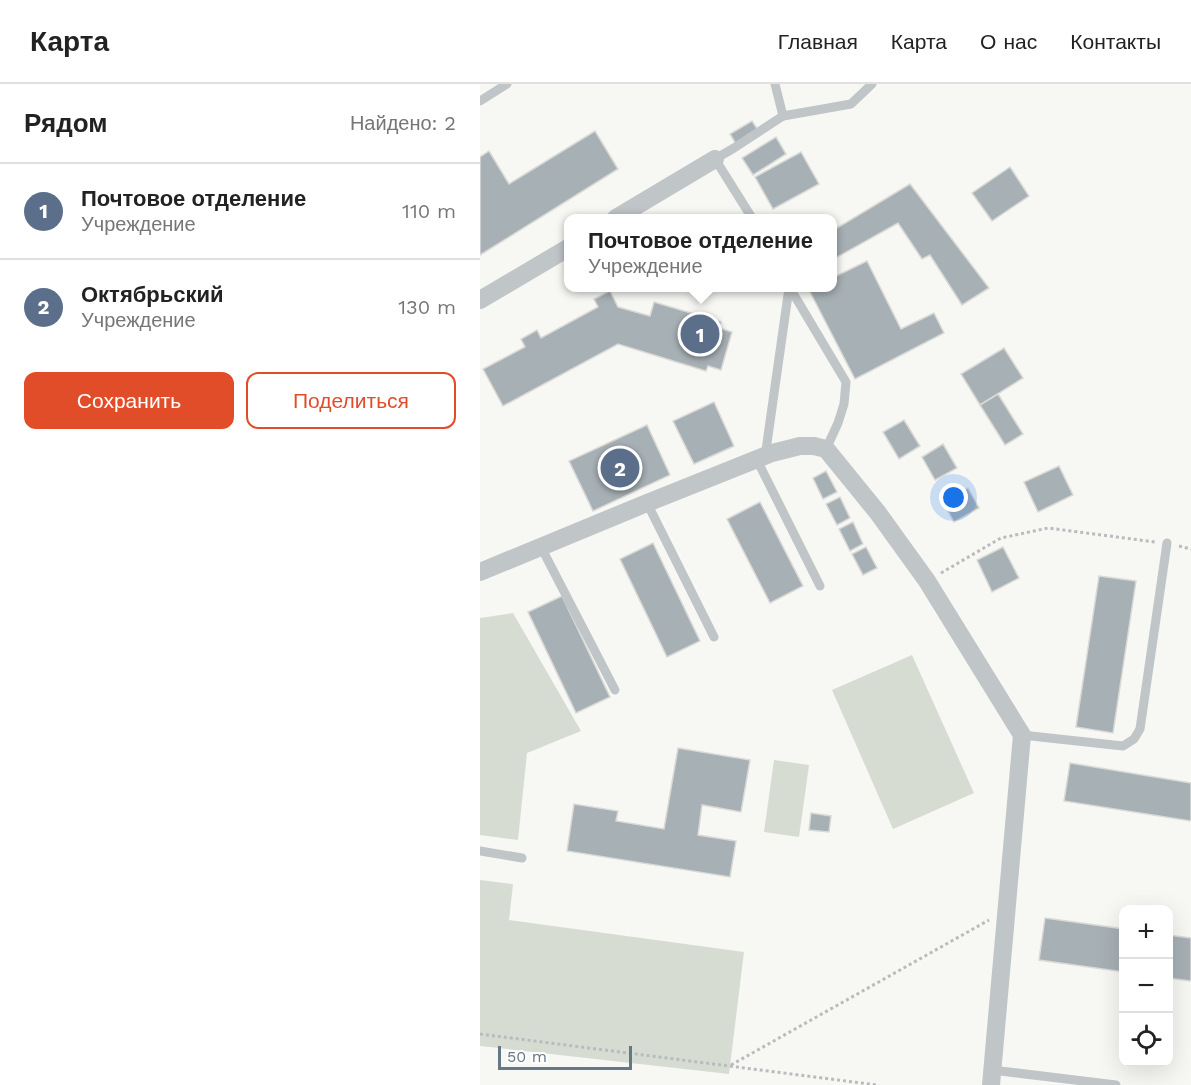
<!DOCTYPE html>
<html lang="ru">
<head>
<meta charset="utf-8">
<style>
  :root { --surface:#fff; --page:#f2f2f2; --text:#222; --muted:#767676; --line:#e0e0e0; --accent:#e24d29 }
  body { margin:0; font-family:"Work Sans",sans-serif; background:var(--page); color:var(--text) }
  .controls { position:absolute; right:18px; bottom:18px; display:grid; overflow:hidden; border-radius:12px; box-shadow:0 6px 24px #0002 }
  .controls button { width:54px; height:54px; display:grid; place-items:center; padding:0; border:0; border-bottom:2px solid var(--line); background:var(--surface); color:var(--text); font:30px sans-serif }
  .scale { position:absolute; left:18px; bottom:15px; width:134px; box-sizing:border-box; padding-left:6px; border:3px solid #667885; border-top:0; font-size:16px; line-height:21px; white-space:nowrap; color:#667885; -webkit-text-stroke:4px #fff; paint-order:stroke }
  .you { position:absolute; left:474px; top:414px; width:21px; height:21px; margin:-15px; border:4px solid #fff; border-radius:50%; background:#1a73e8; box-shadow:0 0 0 9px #1a73e833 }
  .badge { display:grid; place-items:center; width:39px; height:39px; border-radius:50%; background:var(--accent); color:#fff; font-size:20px; font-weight:700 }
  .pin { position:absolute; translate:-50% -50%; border:3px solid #fff; box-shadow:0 2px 6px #0006 }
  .popup { position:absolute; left:84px; top:130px; width:273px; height:78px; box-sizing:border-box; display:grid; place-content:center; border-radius:12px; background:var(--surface); filter:drop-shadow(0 2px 4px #0005); font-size:20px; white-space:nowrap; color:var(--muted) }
  .popup b { font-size:22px; color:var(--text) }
  .popup::after { content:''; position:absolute; left:50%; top:100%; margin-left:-12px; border:12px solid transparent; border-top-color:var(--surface) }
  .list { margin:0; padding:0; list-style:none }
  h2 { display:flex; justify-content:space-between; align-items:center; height:78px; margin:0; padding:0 24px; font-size:26px }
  h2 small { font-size:20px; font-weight:400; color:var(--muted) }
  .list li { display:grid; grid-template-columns:39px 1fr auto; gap:18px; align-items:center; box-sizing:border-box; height:96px; padding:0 24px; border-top:2px solid var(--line) }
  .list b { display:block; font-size:22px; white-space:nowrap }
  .list p { margin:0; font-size:20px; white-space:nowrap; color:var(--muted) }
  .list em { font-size:20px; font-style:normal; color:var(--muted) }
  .actions { display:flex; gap:12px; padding:18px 24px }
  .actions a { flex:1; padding:14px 0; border:2px solid var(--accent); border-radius:12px; text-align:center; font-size:21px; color:var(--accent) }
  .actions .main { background:var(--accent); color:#fff }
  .icon { flex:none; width:33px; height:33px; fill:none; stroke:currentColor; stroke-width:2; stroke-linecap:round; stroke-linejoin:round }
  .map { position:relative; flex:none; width:711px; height:1001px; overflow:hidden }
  header { display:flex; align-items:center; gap:36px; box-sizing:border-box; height:84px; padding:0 30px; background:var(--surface); border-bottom:2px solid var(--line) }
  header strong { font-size:28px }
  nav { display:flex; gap:33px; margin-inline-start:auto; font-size:21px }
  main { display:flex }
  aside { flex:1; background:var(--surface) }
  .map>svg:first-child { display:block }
  .green { fill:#d7dcd3 }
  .building { fill:#a7b0b5; stroke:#d9d9d6; stroke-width:1.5 }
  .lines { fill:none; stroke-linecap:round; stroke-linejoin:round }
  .path { stroke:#b8bcbf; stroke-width:3; stroke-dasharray:3 3; stroke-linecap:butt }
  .lane { stroke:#c0c5c8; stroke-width:9 }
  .street { stroke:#c0c5c8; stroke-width:18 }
</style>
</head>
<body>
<header>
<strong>Карта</strong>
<nav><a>Главная</a><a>Карта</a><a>О нас</a><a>Контакты</a></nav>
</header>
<main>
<aside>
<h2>Рядом<small>Найдено: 2</small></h2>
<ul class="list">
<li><span class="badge" style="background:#5c6f8a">1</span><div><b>Почтовое отделение</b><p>Учреждение</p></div><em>110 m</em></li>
<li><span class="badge" style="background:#5c6f8a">2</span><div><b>Октябрьский</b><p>Учреждение</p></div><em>130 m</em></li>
</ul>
<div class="actions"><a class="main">Сохранить</a><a>Поделиться</a></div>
</aside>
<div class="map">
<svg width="711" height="1001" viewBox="0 0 711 1001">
  <rect width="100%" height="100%" fill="#f7f7f4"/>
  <g class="green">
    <polygon points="33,529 101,647 47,669 38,756 0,751 0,534"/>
    <polygon points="432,571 494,709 413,745 352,606"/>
    <polygon points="294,676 329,681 319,753 284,748"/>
    <polygon points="0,796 33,800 29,836 264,868 249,990 0,962"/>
  </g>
  <g class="building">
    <polygon points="272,37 278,46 256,60 250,50"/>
    <polygon points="115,47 138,85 0,171 0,73 9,67 29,100"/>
    <polygon points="296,53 306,70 273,91 262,74"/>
    <polygon points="321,68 339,100 293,125 275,93"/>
    <polygon points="530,83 549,112 512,137 492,109"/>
    <polygon points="430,100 509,204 482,221 450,171 442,175 418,139 352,176 352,147"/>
    <polygon points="387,177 421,245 454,229 464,249 375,295 329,206 334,204 352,204 352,194"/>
    <polygon points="130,207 138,223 170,232 174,218 241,238 239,244 252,248 241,286 228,282 226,287 138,260 23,322 3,285 45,263 41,255 57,246 61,254 118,223 114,215"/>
    <polygon points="524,264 543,294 500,321 481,290"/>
    <polygon points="518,310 543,350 525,361 500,321"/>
    <polygon points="234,318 254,362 214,380 193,337"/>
    <polygon points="424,336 440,362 419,375 403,348"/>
    <polygon points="167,341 190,391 113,427 89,377"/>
    <polygon points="463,360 477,384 455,396 442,373"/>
    <polygon points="579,382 593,411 558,428 544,398"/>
    <polygon points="346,387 357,408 343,415 333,394"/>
    <polygon points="488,404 499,424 474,438 463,418"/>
    <polygon points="360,413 370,434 357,441 346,420"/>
    <polygon points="280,418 323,502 290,519 247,435"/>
    <polygon points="373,438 383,460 370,467 359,445"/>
    <polygon points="173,459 220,557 187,573 140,475"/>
    <polygon points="386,463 397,484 383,491 372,470"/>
    <polygon points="523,463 539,494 512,508 497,476"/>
    <polygon points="619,492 656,497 633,649 596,643"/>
    <polygon points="82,512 130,613 96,629 48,528"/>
    <polygon points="198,664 270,676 261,728 222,721 218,751 256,757 250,793 87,767 94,720 138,727 136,737 184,745"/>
    <polygon points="590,679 711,699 711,737 584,717"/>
    <polygon points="331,729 351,732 349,748 329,746"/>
    <polygon points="565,834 644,845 644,888 559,876"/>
    <polygon points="688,851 711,854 711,897 688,894"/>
  </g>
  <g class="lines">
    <g class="path">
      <polyline points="699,462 711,465"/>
      <polyline points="461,489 521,454 568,444 675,458"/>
      <polyline points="0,950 397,1001"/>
      <polyline points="251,981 509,836"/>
    </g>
    <g class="lane">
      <polyline points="295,0 303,32 371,20 392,0"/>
      <polyline points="0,17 27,0"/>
      <polyline points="272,134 235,75 254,64 303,32"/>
      <polyline points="310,204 366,298 364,320 358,339 346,365"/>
      <polyline points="285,373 309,204"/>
      <polyline points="277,376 340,502"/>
      <polyline points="167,419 234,553"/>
      <polyline points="61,463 135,606"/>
      <polyline points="542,651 643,662 654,655 660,645 687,459"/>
      <polyline points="0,767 42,774"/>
      <polyline points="512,986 636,1001"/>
    </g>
    <g class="street">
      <polyline points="136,134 235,75"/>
      <polyline points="0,216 88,164"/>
      <polyline points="0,488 167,419 292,369 320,362 334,362 346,365 398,429 447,497 542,651 511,1001"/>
    </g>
  </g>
</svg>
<div class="controls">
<button>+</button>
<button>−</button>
<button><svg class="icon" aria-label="locate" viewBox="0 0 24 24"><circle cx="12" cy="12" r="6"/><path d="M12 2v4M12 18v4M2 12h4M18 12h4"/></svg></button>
</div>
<div class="scale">50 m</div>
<div class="you"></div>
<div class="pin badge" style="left:220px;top:250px;background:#5c6f8a">1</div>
<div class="popup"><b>Почтовое отделение</b>Учреждение</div>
<div class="pin badge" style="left:140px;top:384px;background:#5c6f8a">2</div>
</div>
</main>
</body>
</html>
